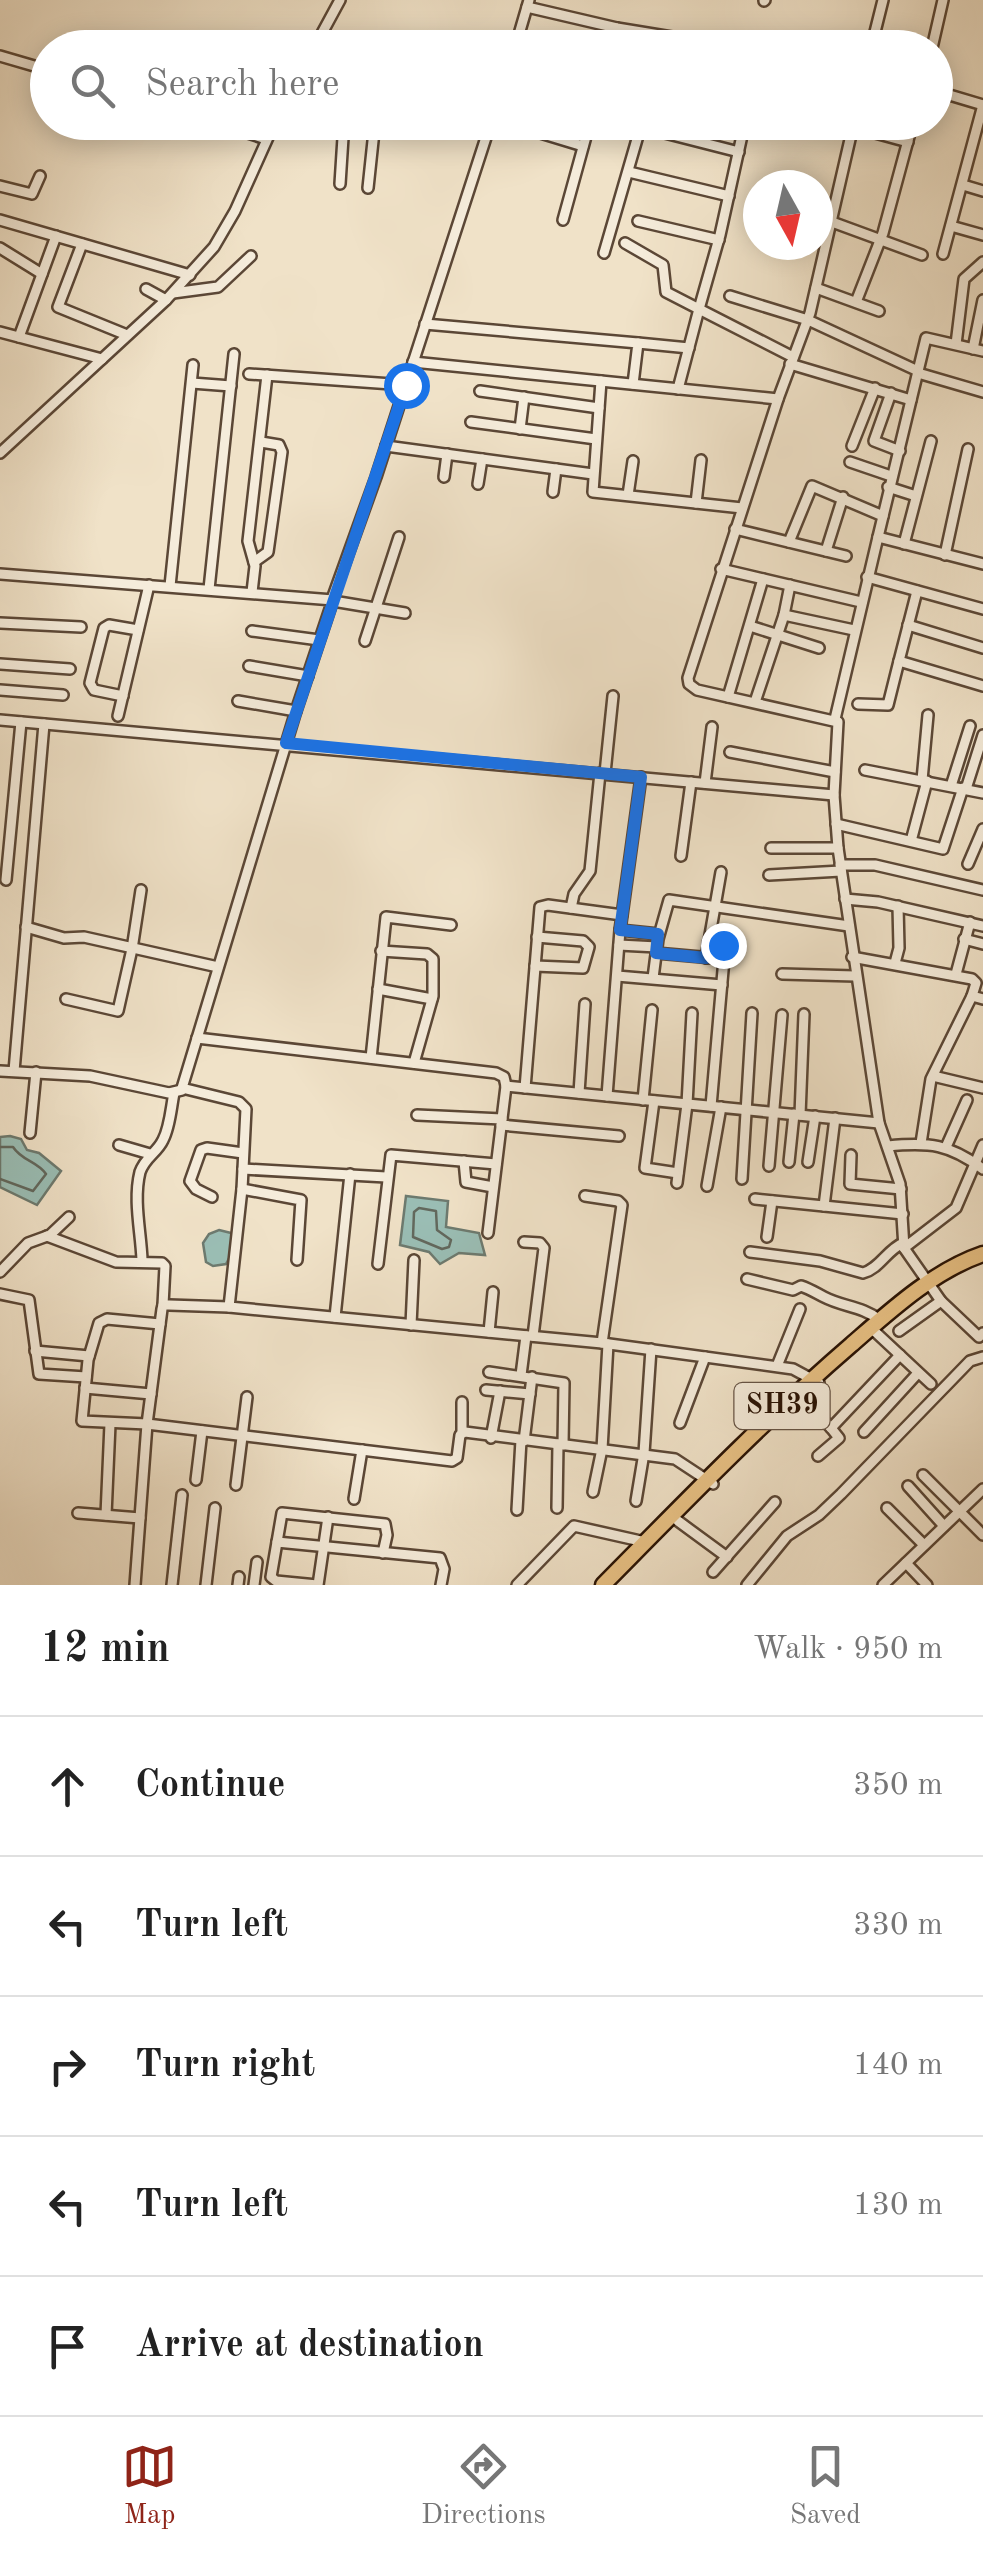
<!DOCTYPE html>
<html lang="en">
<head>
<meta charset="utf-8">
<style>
  :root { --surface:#fff; --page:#f6f6f6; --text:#222; --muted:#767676; --line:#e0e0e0; --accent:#8f2418 }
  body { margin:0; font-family:"Old Standard TT",serif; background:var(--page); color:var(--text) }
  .compass { position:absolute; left:743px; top:170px; width:90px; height:90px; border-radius:50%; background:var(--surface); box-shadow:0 5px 25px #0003; rotate:172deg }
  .stop { position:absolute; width:30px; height:30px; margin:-22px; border:8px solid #1a73e8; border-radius:50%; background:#fff }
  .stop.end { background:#1a73e8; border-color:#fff; box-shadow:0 2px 10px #0008 }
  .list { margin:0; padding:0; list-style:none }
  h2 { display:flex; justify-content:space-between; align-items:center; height:130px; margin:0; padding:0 40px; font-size:42px }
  h2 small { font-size:32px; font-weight:400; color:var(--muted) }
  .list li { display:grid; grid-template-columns:65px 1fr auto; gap:30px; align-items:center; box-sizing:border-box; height:140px; padding:0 40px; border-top:2px solid var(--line) }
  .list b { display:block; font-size:38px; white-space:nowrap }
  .list em { font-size:32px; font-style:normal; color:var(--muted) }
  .icon { flex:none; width:55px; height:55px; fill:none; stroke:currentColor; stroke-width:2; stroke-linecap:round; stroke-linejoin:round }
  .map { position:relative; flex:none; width:983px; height:1585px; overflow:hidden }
  .search { position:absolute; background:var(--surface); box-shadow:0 5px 25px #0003; left:30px; right:30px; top:30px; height:110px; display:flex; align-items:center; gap:25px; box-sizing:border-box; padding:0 35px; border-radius:55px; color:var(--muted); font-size:38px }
  .sheet { height:830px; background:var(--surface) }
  nav { display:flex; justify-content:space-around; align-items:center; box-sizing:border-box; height:140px; border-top:2px solid var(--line); background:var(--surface); font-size:28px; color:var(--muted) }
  nav a { display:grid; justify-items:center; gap:5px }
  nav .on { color:var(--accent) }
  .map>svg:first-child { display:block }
  .water { fill:#9abeb5; stroke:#6d7a6f; stroke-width:2.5 }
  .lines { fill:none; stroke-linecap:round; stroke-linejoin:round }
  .shore { stroke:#62685d; stroke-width:2.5 }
  .minor-casing { stroke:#5b4736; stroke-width:14 }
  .primary-casing { stroke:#291305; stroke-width:19 }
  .minor { stroke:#f5ecdb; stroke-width:9 }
  .primary { stroke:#e8c184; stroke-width:14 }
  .route { stroke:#1a73e8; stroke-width:12 }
  .labels { text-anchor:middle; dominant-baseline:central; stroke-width:9; stroke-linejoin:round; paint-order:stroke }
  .shield { fill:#f5ecdb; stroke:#665445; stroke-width:2.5 }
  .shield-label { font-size:28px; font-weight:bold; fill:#291305 }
</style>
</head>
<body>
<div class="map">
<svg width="983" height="1585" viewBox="0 0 983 1585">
  <rect width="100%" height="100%" fill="#f0e2c8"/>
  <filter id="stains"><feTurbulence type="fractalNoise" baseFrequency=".002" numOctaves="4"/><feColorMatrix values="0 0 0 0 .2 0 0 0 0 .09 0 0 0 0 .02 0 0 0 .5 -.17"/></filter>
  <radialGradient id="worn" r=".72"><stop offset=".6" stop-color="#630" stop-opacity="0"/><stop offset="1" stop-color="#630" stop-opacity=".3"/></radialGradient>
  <g class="water">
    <polygon points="10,1136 21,1139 27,1150 39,1153 61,1171 37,1205 0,1187 0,1137"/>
    <polygon points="406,1196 448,1201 446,1227 479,1233 485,1255 459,1253 440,1264 429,1252 400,1245"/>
    <polygon points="219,1230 235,1234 234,1249 226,1264 213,1266 206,1262 203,1243 209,1234"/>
  </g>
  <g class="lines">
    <g class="shore">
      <path d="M 0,1147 L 13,1147 C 22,1161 37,1161 46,1174 L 33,1191 L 0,1179"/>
      <polygon points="419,1208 436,1211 437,1230 451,1240 449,1247 442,1249 413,1237 414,1212"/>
    </g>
    <g class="minor-casing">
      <g id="minor">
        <polyline points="764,1 765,0"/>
        <polyline points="527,7 617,28 739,48"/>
        <polyline points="314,48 340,0"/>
        <polyline points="515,48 529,0"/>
        <polyline points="611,48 617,28"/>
        <polyline points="871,48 883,0"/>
        <polyline points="932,48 943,0"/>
        <polyline points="0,56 48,70"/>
        <polyline points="936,91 983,105"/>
        <polyline points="214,122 266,139"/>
        <polyline points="504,122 583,146"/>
        <polyline points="745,122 720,235 699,309 793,357"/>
        <polyline points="854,122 810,313 778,399 688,678 689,684 697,690 838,722 834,795 838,848 879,1123 900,1184 904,1248 941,1301 979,1337 983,1333"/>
        <polyline points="641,127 739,152"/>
        <polyline points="853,127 908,142"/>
        <polyline points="629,172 729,196"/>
        <polyline points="340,184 344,122"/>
        <polyline points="963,185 983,191"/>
        <polyline points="0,186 32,194 40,176"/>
        <polyline points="368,188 375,122"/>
        <polyline points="0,220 190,275"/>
        <polyline points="563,220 590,122"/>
        <polyline points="638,221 719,240"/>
        <polyline points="832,222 922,255"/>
        <polyline points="951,226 983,235"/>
        <polyline points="625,243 663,265 666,292 699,309 678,389"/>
        <polyline points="82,244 58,307 127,335"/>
        <polyline points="0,248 42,274"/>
        <polyline points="604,253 642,122"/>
        <polyline points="943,254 983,105"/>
        <polyline points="816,288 879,311"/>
        <polyline points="146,289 166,300"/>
        <polyline points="173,293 218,287 251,256"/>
        <polyline points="730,296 808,320 918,371"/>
        <polyline points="856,302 883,233 913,122"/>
        <polyline points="425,324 638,343 633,384"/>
        <polyline points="0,332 102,359"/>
        <polyline points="19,337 56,236"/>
        <polyline points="638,343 689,348"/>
        <polyline points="956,344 964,279 983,262"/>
        <polyline points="973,349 983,300"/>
        <polyline points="413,362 778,399"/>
        <polyline points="790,364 911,400"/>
        <polyline points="918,373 983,392"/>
        <polyline points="249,374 406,385"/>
        <polyline points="601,381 593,492 742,508"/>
        <polyline points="192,383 231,386"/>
        <polyline points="480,391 599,408"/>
        <polyline points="891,393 874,441 900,451"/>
        <polyline points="471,422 596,439"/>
        <polyline points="520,429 524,397"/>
        <polyline points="386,446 593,474"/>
        <polyline points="852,446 875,388"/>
        <polyline points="0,453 166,300 214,247 235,211 275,122"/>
        <polyline points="850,462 891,476"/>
        <polyline points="444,477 447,454"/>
        <polyline points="478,484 482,459"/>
        <polyline points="888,487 916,496"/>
        <polyline points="553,492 556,469"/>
        <polyline points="628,495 633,461"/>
        <polyline points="696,503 701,460"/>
        <polyline points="735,529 846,556"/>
        <polyline points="878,537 926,338 983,351"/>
        <polyline points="789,542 812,486 883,516"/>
        <polyline points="904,544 931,441"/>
        <polyline points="826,551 843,497"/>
        <polyline points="945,555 968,449"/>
        <polyline points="254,562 268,552 282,452 279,445 261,442"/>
        <polyline points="721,569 861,602"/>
        <polyline points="0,574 333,600 296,711 182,1088 239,1102 246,1109 242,1189 229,1307 602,1343 793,1369 819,1383"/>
        <polyline points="867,577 983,609"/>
        <polyline points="170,586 193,365"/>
        <polyline points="209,589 234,354"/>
        <polyline points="917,591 899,661 983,686"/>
        <polyline points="252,592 255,566 248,541 267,375"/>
        <polyline points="332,599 376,477 491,122"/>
        <polyline points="333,601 405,613"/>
        <polyline points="784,615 790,585"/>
        <polyline points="0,623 81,627"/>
        <polyline points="908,625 983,648"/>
        <polyline points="750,626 819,648"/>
        <polyline points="252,631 319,640"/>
        <polyline points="365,641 399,537"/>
        <polyline points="0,664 70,669"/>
        <polyline points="249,666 308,676"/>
        <polyline points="0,690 63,695"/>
        <polyline points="123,696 94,690 90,683 104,628 109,625 138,630"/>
        <polyline points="728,697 763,579"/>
        <polyline points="238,701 296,711"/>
        <polyline points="755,702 784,615 854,630"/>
        <polyline points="858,704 888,705 899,661"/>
        <polyline points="118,716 149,585"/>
        <polyline points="835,719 878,537 983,564"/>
        <polyline points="0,720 834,795"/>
        <polyline points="730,752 835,772"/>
        <polyline points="865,770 983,793"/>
        <polyline points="605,773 613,696"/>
        <polyline points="922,780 928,715"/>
        <polyline points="705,783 712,727"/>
        <polyline points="951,786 970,726"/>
        <polyline points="966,789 983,735"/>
        <polyline points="836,824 943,849 963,788"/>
        <polyline points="911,841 927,781"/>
        <polyline points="771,848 838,848"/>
        <polyline points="681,856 691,782"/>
        <polyline points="968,864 983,829"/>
        <polyline points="840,865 875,865 983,890"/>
        <polyline points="769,875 841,871"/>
        <polyline points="6,880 21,722"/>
        <polyline points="845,899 878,902 983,926"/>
        <polyline points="571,908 574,894 590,871 600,773"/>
        <polyline points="26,927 64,938 84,937 218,967"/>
        <polyline points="620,930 659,934"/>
        <polyline points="964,939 983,944"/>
        <polyline points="708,943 723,945 724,959"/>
        <polyline points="619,945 657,947"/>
        <polyline points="381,951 427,954 433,959 433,996 414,1063"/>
        <polyline points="656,953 724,959 711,1106"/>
        <polyline points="852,957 972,979 976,983 972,996 983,999"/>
        <polyline points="706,958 721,872"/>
        <polyline points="895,963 899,948 898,906"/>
        <polyline points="535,966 583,968 589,947 583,941 537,937"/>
        <polyline points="782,974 855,976"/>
        <polyline points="956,974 970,922"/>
        <polyline points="617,976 722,985"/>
        <polyline points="653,978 658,939 669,900 849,926"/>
        <polyline points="378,989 432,999"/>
        <polyline points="66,999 118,1011 132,949 141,890"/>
        <polyline points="197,1038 496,1073 504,1077 506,1086"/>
        <polyline points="371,1058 386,917 451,925"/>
        <polyline points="0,1071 90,1076 169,1093 182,1090"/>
        <polyline points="14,1071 44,724"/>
        <polyline points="933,1076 983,1088"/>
        <polyline points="525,1088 540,907 548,905 622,915"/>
        <polyline points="579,1093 585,1004"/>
        <polyline points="607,1096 620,930 641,777"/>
        <polyline points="643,1100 652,1010"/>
        <polyline points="654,1101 645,1168 678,1173"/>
        <polyline points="417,1115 502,1119"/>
        <polyline points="800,1115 804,1014"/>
        <polyline points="501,1125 619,1136"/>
        <polyline points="30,1133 36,1072"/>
        <polyline points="921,1143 931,1079 972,996"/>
        <polyline points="119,1145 150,1154"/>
        <path d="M 888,1146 C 930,1142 949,1144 983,1169"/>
        <polyline points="946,1147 967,1100"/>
        <polyline points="851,1155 850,1184 901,1189"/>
        <polyline points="464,1161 466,1182 493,1187"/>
        <polyline points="789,1162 794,1114"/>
        <polyline points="808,1162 815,1116"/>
        <polyline points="769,1166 782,1015"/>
        <polyline points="243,1169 386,1177"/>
        <polyline points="742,1179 752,1013"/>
        <polyline points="677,1183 687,1104 692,1013"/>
        <polyline points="707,1186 721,1107"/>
        <polyline points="242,1189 301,1200 297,1260"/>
        <polyline points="585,1196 618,1201 622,1205 602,1343"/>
        <polyline points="212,1197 196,1189 190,1181 201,1150 207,1148 243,1153"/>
        <polyline points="755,1199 903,1214"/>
        <polyline points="824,1206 835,1118"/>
        <polyline points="488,1233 506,1086 879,1123"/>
        <polyline points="47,1236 116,1262 162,1263 165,1266 163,1305"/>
        <polyline points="767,1237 772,1201"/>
        <polyline points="524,1242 540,1243 544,1248 533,1336"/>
        <polyline points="904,1248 956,1208 983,1145"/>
        <path d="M 750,1252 L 820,1261 L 863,1273 C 879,1269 887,1250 903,1243"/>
        <path d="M 142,1260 C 141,1232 133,1200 140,1172 C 145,1157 157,1153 163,1140 C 170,1127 171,1108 174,1093"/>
        <polyline points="378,1264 391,1155 496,1164"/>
        <polyline points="0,1272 28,1243 50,1235 69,1217"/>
        <path d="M 747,1279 L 793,1290 L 801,1286 C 810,1289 816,1293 824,1297 C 843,1307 862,1306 880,1320"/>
        <polyline points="0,1294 29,1300 39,1374 86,1377"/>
        <polyline points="335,1317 350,1174"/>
        <polyline points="160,1324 107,1319 99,1323 88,1360 82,1421 147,1424 452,1461 457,1458 460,1435 465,1432 675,1459 713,1484"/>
        <polyline points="411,1325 414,1260"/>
        <polyline points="871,1328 931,1384"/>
        <polyline points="899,1331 941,1301"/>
        <polyline points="489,1332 493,1292"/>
        <polyline points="35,1351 89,1356"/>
        <polyline points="777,1366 800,1309"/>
        <polyline points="489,1372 564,1383 563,1445"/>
        <polyline points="521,1375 526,1336"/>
        <polyline points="85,1388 151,1394"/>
        <polyline points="486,1390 530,1394"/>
        <polyline points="802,1398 831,1428"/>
        <polyline points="462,1402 462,1433"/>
        <polyline points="680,1423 705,1357"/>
        <polyline points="864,1432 918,1373"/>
        <polyline points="491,1438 500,1391"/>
        <polyline points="524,1441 532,1377"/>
        <polyline points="818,1456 839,1438 831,1428 900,1355"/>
        <polyline points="923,1475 983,1535"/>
        <polyline points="196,1480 202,1431"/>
        <polyline points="236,1485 247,1397"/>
        <polyline points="908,1486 944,1526"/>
        <polyline points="593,1492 602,1449 608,1344"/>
        <polyline points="354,1499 362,1450"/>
        <polyline points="636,1501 644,1453 651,1349"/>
        <polyline points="557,1508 558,1444"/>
        <polyline points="887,1508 924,1545"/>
        <polyline points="517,1510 521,1440"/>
        <polyline points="78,1513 140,1518"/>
        <polyline points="106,1515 110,1424"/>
        <polyline points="678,1521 727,1557"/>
        <polyline points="277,1542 440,1558 444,1569 441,1585"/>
        <polyline points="906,1563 927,1585"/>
        <polyline points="713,1572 775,1502"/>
        <polyline points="135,1585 147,1424 162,1309 163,1305 169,1305 229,1307"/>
        <polyline points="172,1585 182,1495"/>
        <polyline points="206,1585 215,1508"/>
        <polyline points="238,1585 239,1577"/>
        <polyline points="254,1585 257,1562"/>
        <polyline points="317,1585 276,1581 271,1577 282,1513 385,1524 387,1535 383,1553"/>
        <polyline points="318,1585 328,1517"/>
        <polyline points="517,1585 574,1526 645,1542"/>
        <polyline points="747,1585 787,1536 819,1515 841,1494 970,1361 983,1357"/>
        <polyline points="883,1585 983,1489"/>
      </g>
    </g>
    <g class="primary-casing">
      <path id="primary" d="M 603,1585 C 684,1503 764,1420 851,1345 C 890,1311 933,1271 983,1254"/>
    </g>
    <use href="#minor" class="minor"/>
    <use href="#primary" class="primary"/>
  </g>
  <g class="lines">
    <polyline class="route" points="406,385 286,743 641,777 620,930 658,934 656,953 706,958 708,943 723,945"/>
  </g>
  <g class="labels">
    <rect class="shield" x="734.5" y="1383" width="95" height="46" rx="8"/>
    <g class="shield-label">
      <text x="782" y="1406">SH39</text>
    </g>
  </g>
  <rect width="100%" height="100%" filter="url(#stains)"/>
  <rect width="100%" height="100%" fill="url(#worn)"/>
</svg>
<svg class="compass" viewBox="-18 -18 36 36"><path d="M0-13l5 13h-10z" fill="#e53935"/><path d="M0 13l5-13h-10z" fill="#767676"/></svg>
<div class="stop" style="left:406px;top:385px"></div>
<div class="stop end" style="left:723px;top:945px"></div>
<div class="search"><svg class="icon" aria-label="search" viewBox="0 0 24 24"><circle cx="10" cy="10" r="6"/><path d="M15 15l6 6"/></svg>Search here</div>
</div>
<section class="sheet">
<h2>12 min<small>Walk · 950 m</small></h2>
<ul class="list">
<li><svg class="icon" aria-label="ahead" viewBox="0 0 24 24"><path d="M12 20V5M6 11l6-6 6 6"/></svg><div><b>Continue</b></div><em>350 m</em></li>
<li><svg class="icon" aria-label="left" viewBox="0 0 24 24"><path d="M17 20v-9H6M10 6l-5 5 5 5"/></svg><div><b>Turn left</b></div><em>330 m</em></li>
<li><svg class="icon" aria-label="right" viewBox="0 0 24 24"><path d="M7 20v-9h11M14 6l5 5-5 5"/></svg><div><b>Turn right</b></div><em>140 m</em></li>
<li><svg class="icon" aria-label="left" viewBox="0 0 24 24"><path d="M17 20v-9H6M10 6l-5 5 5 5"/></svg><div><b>Turn left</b></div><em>130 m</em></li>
<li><svg class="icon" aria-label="arrive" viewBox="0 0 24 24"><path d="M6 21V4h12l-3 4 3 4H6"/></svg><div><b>Arrive at destination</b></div></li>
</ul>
</section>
<nav>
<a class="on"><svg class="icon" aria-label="map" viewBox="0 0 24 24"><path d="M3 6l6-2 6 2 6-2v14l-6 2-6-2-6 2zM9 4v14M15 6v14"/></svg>Map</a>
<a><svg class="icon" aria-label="directions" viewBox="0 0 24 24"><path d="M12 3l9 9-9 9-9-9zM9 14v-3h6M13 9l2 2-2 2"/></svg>Directions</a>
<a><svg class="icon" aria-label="saved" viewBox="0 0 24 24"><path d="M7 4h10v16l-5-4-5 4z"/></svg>Saved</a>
</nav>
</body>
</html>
